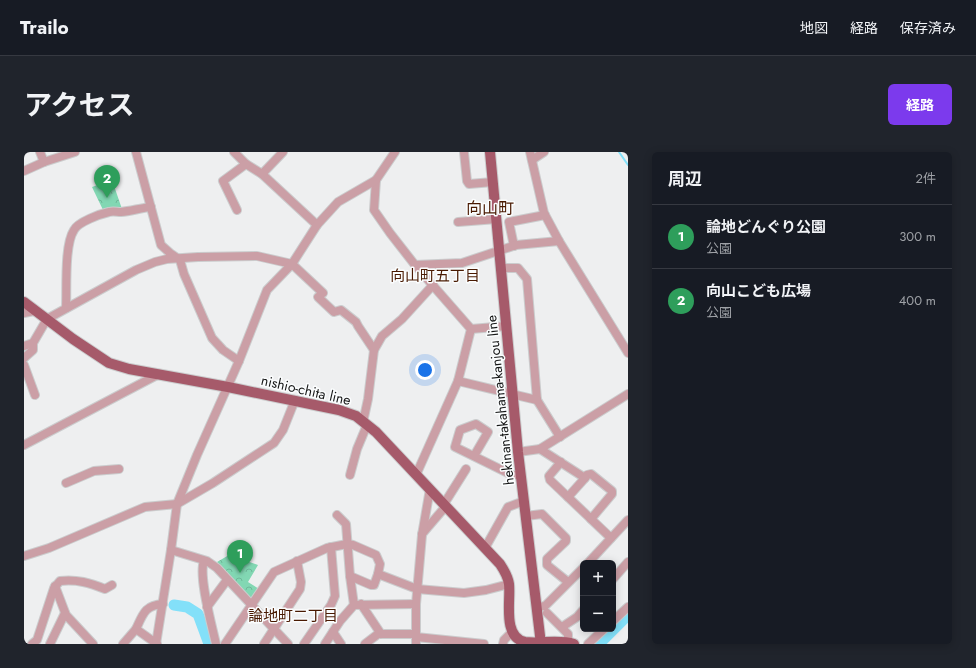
<!DOCTYPE html>
<html lang="ja">
<head>
<meta charset="utf-8">
<style>
  :root { --surface:#171b24; --page:#20242c; --text:#f1f3f6; --muted:#9ea1a6; --line:#363941; --accent:#7c3aed }
  body { margin:0; font-family:Jost,"Noto Sans JP",sans-serif; background:var(--page); color:var(--text) }
  .controls { position:absolute; right:12px; bottom:12px; display:grid; overflow:hidden; border-radius:6px; box-shadow:0 2px 10px #0003 }
  .controls button { width:36px; height:36px; display:grid; place-items:center; padding:0; border:0; border-bottom:1px solid var(--line); background:var(--surface); color:var(--text); font:20px sans-serif }
  .you { position:absolute; left:401px; top:218px; width:14px; height:14px; margin:-10px; border:3px solid #fff; border-radius:50%; background:#1a73e8; box-shadow:0 0 0 6px #1a73e833 }
  .badge { display:grid; place-items:center; width:26px; height:26px; border-radius:50%; background:var(--accent); color:#fff; font-size:13px; font-weight:700 }
  .pin { position:absolute; translate:-50% -33px; filter:drop-shadow(0 1px 2px #0008) }
  .pin::after { content:''; position:absolute; top:21px; width:14px; height:12px; background:inherit; clip-path:polygon(0 0,100% 0,50% 100%) }
  .list { margin:0; padding:0; list-style:none }
  h2 { display:flex; justify-content:space-between; align-items:center; height:52px; margin:0; padding:0 16px; font-size:17px }
  h2 small { font-size:13px; font-weight:400; color:var(--muted) }
  .list li { display:grid; grid-template-columns:26px 1fr auto; gap:12px; align-items:center; box-sizing:border-box; height:64px; padding:0 16px; border-top:1px solid var(--line) }
  .list b { display:block; font-size:15px; white-space:nowrap }
  .list p { margin:0; font-size:13px; white-space:nowrap; color:var(--muted) }
  .list em { font-size:13px; font-style:normal; color:var(--muted) }
  .map { position:relative; flex:none; width:604px; height:492px; overflow:hidden; border-radius:6px }
  header { display:flex; align-items:center; gap:24px; box-sizing:border-box; height:56px; padding:0 20px; background:var(--surface); border-bottom:1px solid var(--line) }
  header strong { font-size:19px }
  nav { display:flex; gap:22px; margin-inline-start:auto; font-size:14px }
  .intro { display:flex; align-items:center; justify-content:space-between; box-sizing:border-box; height:96px; padding:0 24px }
  h1 { margin:0; font-size:28px }
  .button { padding:10px 18px; border-radius:6px; background:var(--accent); color:#fff; font-size:14px; font-weight:700 }
  main { display:flex; gap:24px; padding:0 24px }
  aside { flex:1; background:var(--surface); border-radius:6px; box-shadow:0 2px 10px #0003 }
  .map>svg:first-child { display:block }
  .park { fill:url(#park-crowns) }
  .lines { fill:none; stroke-linecap:round; stroke-linejoin:round }
  .stream { stroke:#83e0f9; stroke-width:2 }
  .river { stroke:#83e0f9; stroke-width:11 }
  .minor-casing { stroke:#cbcccd; stroke-width:10 }
  .major-casing { stroke:#cbcccd; stroke-width:12 }
  .minor { stroke:#cb9fa6; stroke-width:8 }
  .major { stroke:#a65a6a; stroke-width:10 }
  .labels { text-anchor:middle; dominant-baseline:central; stroke-width:3; stroke-linejoin:round; paint-order:stroke }
  .street-label { font-size:14px; fill:#151616; stroke:#fbfdfe }
  .neighbourhood-label { font-size:15px; fill:#491a02; stroke:#fbfdfe }
  .quarter-label { font-size:16px; fill:#491a02; stroke:#fbfdfe }
</style>
</head>
<body>
<header>
<strong>Trailo</strong>
<nav><a>地図</a><a>経路</a><a>保存済み</a></nav>
</header>
<div class="intro"><h1>アクセス</h1><a class="button">経路</a></div>
<main>
<div class="map">
<svg width="604" height="492" viewBox="0 0 604 492">
  <defs>
    <pattern id="park-crowns" width="20" height="18" patternUnits="userSpaceOnUse"><rect width="20" height="18" fill="#82d7b3"/><path d="M2 6a3 3 0 1 1 6 0M12 15a3 3 0 1 1 6 0" fill="none" stroke="#6fb899"/></pattern>
  </defs>
  <rect width="100%" height="100%" fill="#eeeff0"/>
  <g class="park">
    <polygon points="88,28 98,57 80,60 68,35"/>
    <polygon points="205,403 234,413 224,430 235,437 227,449 193,410"/>
  </g>
  <g class="lines">
    <polyline class="stream" points="595,0 604,13"/>
    <g class="river">
      <polyline points="150,453 163,455 174,462 185,492"/>
      <polyline points="575,492 604,463"/>
    </g>
    <g class="minor-casing">
      <g id="minor">
        <polyline points="16,0 20,10"/>
        <polyline points="112,0 137,93 146,101 156,108 160,122 188,186 199,198 215,209"/>
        <polyline points="210,0 222,12 238,22 293,73"/>
        <polyline points="440,0 443,29 445,32 469,30"/>
        <polyline points="506,0 520,61 535,89 604,201"/>
        <polyline points="508,8 520,0"/>
        <polyline points="0,19 20,10 51,0"/>
        <polyline points="238,22 259,0"/>
        <polyline points="352,28 350,58 366,81 391,113 447,177 434,229 392,323"/>
        <polyline points="213,58 199,29 222,12"/>
        <polyline points="434,70 473,67"/>
        <polyline points="490,94 485,70 521,63"/>
        <polyline points="391,113 438,111 492,93 535,89"/>
        <polyline points="477,116 494,116 503,127 513,248 536,285"/>
        <path d="M 42,156 C 43,138 40,93 50,78 C 54,70 76,62 85,60 C 89,59 93,60 97,60 C 107,59 117,56 127,55"/>
        <polyline points="0,161 10,159"/>
        <polyline points="447,177 483,174"/>
        <polyline points="0,194 9,191 23,167 112,118 131,110 143,107 174,105 233,104 268,112 299,141 294,145 310,160 317,158 332,170 334,174 350,198"/>
        <polyline points="0,206 9,198 9,191"/>
        <polyline points="0,213 11,243"/>
        <polyline points="434,229 513,248"/>
        <polyline points="339,270 344,247 350,198 358,184 378,167 409,133"/>
        <polyline points="0,293 135,222"/>
        <polyline points="516,297 561,326 563,323 567,322 588,339 588,342 567,367 526,328 525,324 537,310"/>
        <polyline points="494,300 516,297 604,242"/>
        <polyline points="450,304 464,280 452,272 436,278 431,295 488,323 497,323"/>
        <polyline points="326,323 333,297 343,273"/>
        <polyline points="42,331 70,319 95,317"/>
        <polyline points="544,345 561,326"/>
        <polyline points="420,352 442,317"/>
        <polyline points="313,363 322,372 326,424 330,453"/>
        <polyline points="502,364 518,362 542,386 542,389 523,407 523,413 544,430"/>
        <polyline points="567,367 587,386"/>
        <polyline points="398,382 422,354"/>
        <polyline points="461,396 484,355 500,349"/>
        <polyline points="147,398 183,409 193,416 264,492"/>
        <polyline points="0,404 25,396 121,355 153,352 189,331 250,291 259,278 271,248"/>
        <path d="M 180,409 C 174,424 188,474 192,492"/>
        <polyline points="564,411 604,368"/>
        <polyline points="326,424 347,433 350,433 354,422 393,437"/>
        <polyline points="589,427 604,410"/>
        <polyline points="31,434 42,463 69,492"/>
        <polyline points="393,437 440,441 462,438 485,432"/>
        <polyline points="337,452 357,482"/>
        <polyline points="183,455 203,428"/>
        <polyline points="513,455 521,454 559,416"/>
        <polyline points="523,461 544,482 544,491"/>
        <polyline points="589,469 604,455"/>
        <polyline points="538,475 553,465 559,458"/>
        <path d="M 112,477 C 119,462 121,453 139,452"/>
        <polyline points="309,480 317,492"/>
        <polyline points="392,485 460,492"/>
        <path d="M 8,492 L 13,488 L 30,436 L 36,429 C 53,427 66,431 81,437 L 88,433"/>
        <polyline points="26,492 41,461"/>
        <polyline points="99,492 112,477 133,492"/>
        <polyline points="132,492 147,398 153,352 173,303 215,209 243,138 268,112 293,73 314,50 352,28 371,0"/>
        <polyline points="201,492 250,420 303,396 323,392 329,393 352,403 356,412 354,422"/>
        <polyline points="240,492 276,437 277,430 273,409"/>
        <polyline points="280,492 307,453 311,444 307,395"/>
        <polyline points="301,492 316,469 330,453 392,452"/>
        <polyline points="341,492 354,482 392,482"/>
        <polyline points="392,492 392,452 398,383 406,337"/>
        <polyline points="479,492 480,488 488,480"/>
        <polyline points="564,492 580,477"/>
      </g>
    </g>
    <g class="major-casing">
      <g id="major">
        <polyline points="466,0 494,300 517,492"/>
        <path d="M 0,150 L 49,187 L 85,211 L 105,217 L 204,235 L 315,258 L 332,264 L 352,280 L 476,412 C 480,418 484,425 485,432 C 487,448 478,485 501,490 C 517,492 534,487 550,492"/>
      </g>
    </g>
    <use href="#minor" class="minor"/>
    <use href="#major" class="major"/>
  </g>
  <g class="labels">
    <g class="street-label">
      <text transform="translate(282 238) rotate(13)">nishio-chita line</text>
      <text transform="translate(476 248) rotate(-96)">hekinan-takahama-kanjou line</text>
    </g>
    <g class="neighbourhood-label">
      <text x="411" y="124">向山町五丁目</text>
      <text x="269" y="464">論地町二丁目</text>
    </g>
    <g class="quarter-label">
      <text x="466" y="56">向山町</text>
    </g>
  </g>
</svg>
<div class="controls">
<button>+</button>
<button>−</button>
</div>
<div class="you"></div>
<div class="pin badge" style="left:216px;top:421px;background:#2e9e5b">1</div>
<div class="pin badge" style="left:83px;top:46px;background:#2e9e5b">2</div>
</div>
<aside>
<h2>周辺<small>2件</small></h2>
<ul class="list">
<li><span class="badge" style="background:#2e9e5b">1</span><div><b>論地どんぐり公園</b><p>公園</p></div><em>300 m</em></li>
<li><span class="badge" style="background:#2e9e5b">2</span><div><b>向山こども広場</b><p>公園</p></div><em>400 m</em></li>
</ul>
</aside>
</main>
</body>
</html>
